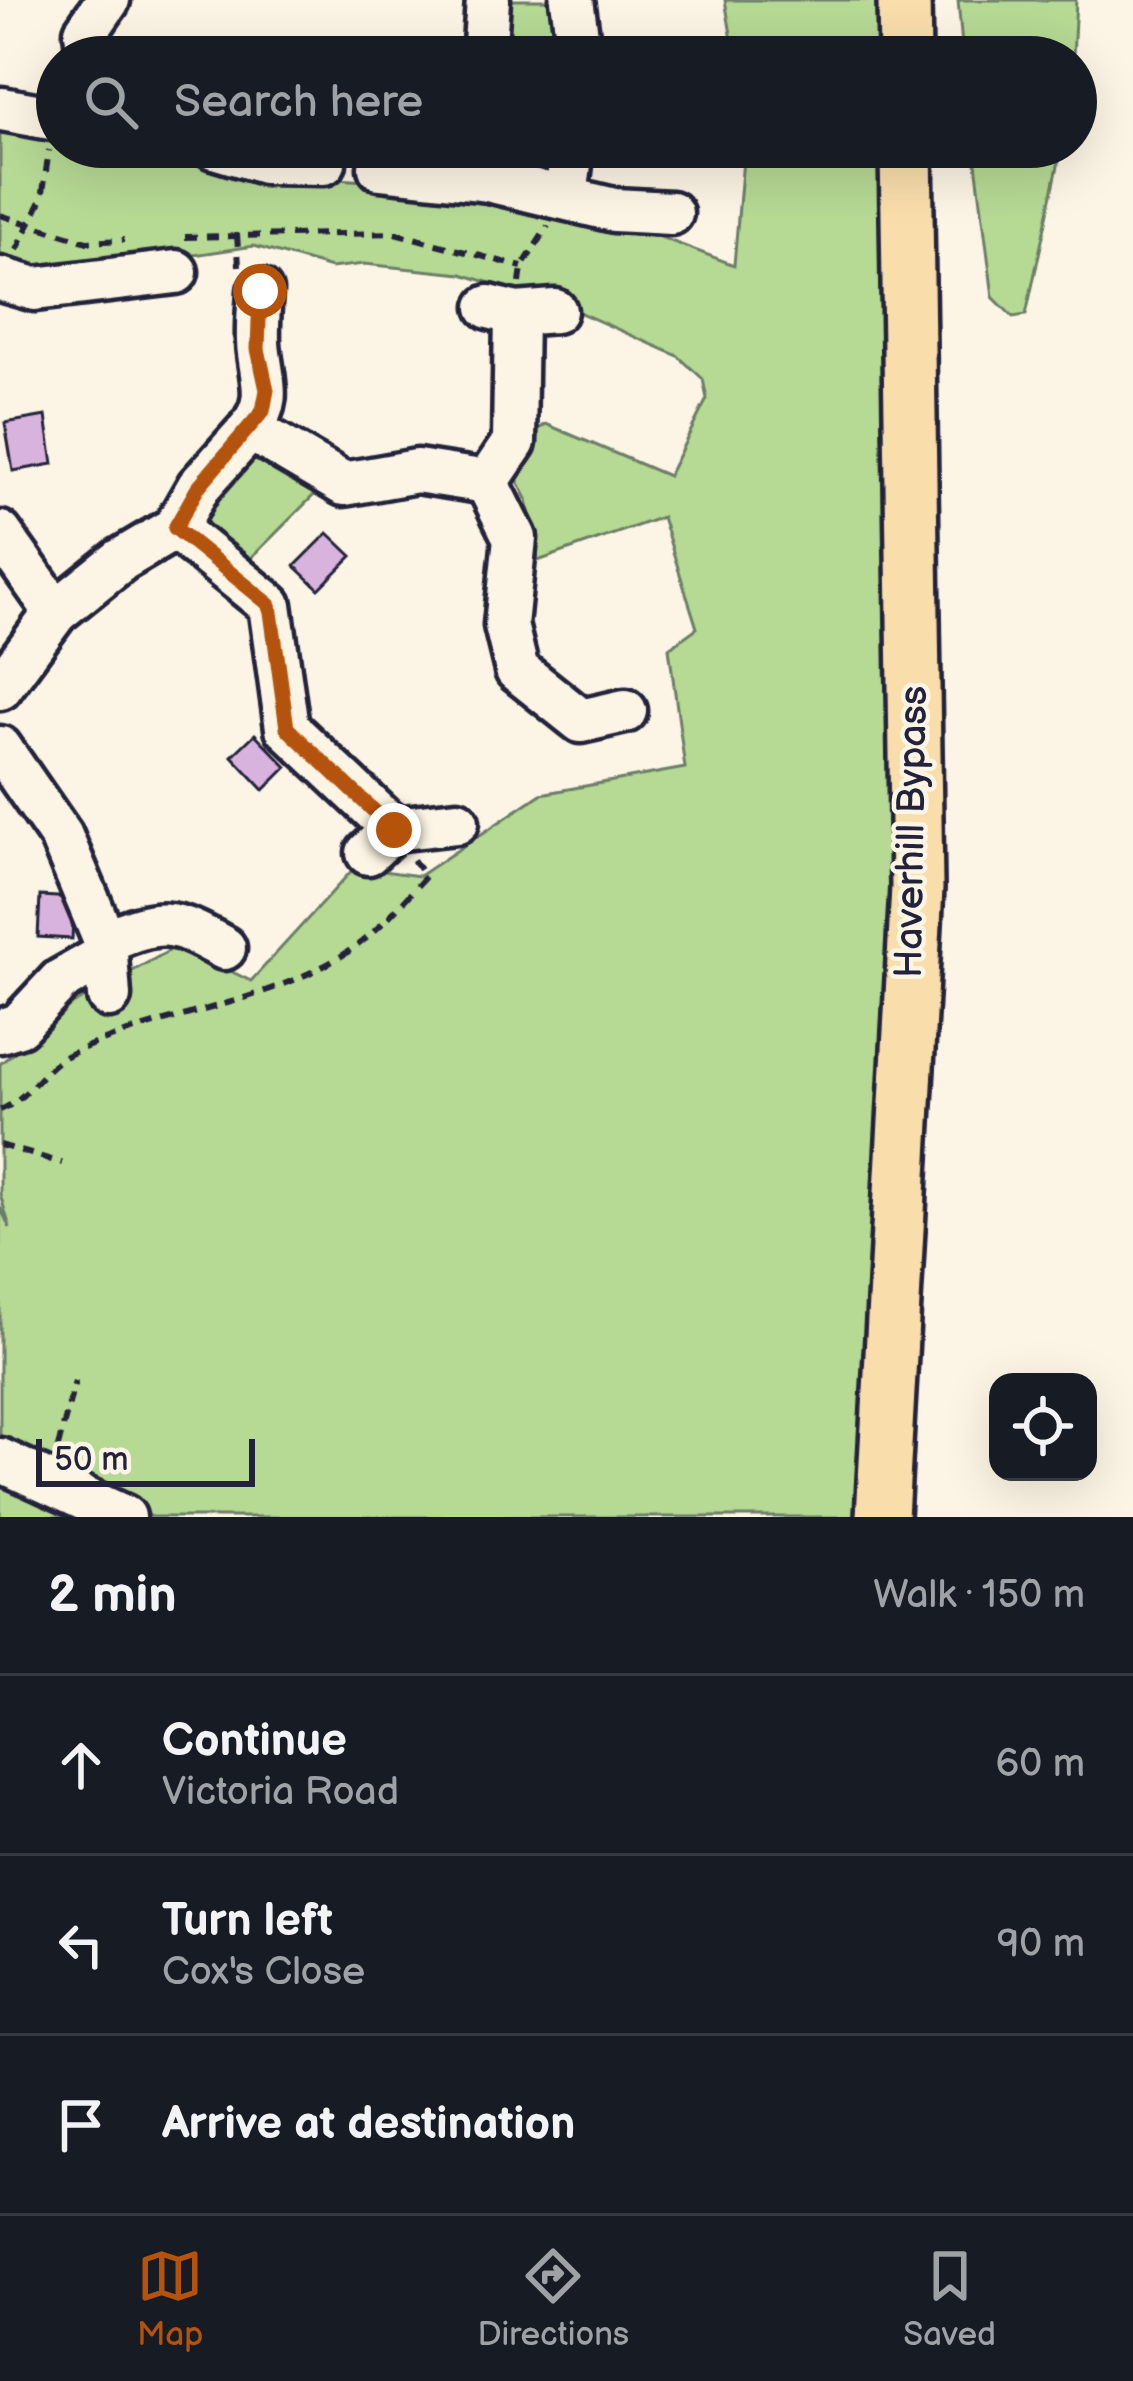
<!DOCTYPE html>
<html lang="en">
<head>
<meta charset="utf-8">
<style>
  :root { --surface:#171b24; --page:#242831; --text:#f1f3f6; --muted:#9ea1a6; --line:#363941; --accent:#b45309 }
  body { margin:0; font-family:"Balsamiq Sans",sans-serif; background:var(--page); color:var(--text) }
  .controls { position:absolute; right:36px; bottom:36px; display:grid; overflow:hidden; border-radius:24px; box-shadow:0 12px 48px #0002 }
  .controls button { width:108px; height:108px; display:grid; place-items:center; padding:0; border:0; border-bottom:3px solid var(--line); background:var(--surface); color:var(--text); font:60px sans-serif }
  .scale { position:absolute; left:36px; bottom:30px; width:219px; box-sizing:border-box; padding-left:12px; border:6px solid #22223b; border-top:0; font-size:33px; line-height:42px; white-space:nowrap; color:#22223b; -webkit-text-stroke:9px #fcf5e5; paint-order:stroke }
  .stop { position:absolute; width:36px; height:36px; margin:-27px; border:9px solid #b45309; border-radius:50%; background:#fff }
  .stop.end { background:#b45309; border-color:#fff; box-shadow:0 3px 12px #0008 }
  .list { margin:0; padding:0; list-style:none }
  h2 { display:flex; justify-content:space-between; align-items:center; height:156px; margin:0; padding:0 48px; font-size:51px }
  h2 small { font-size:39px; font-weight:400; color:var(--muted) }
  .list li { display:grid; grid-template-columns:78px 1fr auto; gap:36px; align-items:center; box-sizing:border-box; height:180px; padding:0 48px; border-top:3px solid var(--line) }
  .list b { display:block; font-size:45px; white-space:nowrap }
  .list p { margin:0; font-size:39px; white-space:nowrap; color:var(--muted) }
  .list em { font-size:39px; font-style:normal; color:var(--muted) }
  .icon { flex:none; width:66px; height:66px; fill:none; stroke:currentColor; stroke-width:2; stroke-linecap:round; stroke-linejoin:round }
  .map { position:relative; flex:none; width:1133px; height:1517px; overflow:hidden }
  .search { position:absolute; background:var(--surface); box-shadow:0 12px 48px #0002; left:36px; right:36px; top:36px; height:132px; display:flex; align-items:center; gap:30px; box-sizing:border-box; padding:0 42px; border-radius:66px; color:var(--muted); font-size:45px }
  .sheet { height:696px; background:var(--surface) }
  nav { display:flex; justify-content:space-around; align-items:center; box-sizing:border-box; height:168px; border-top:3px solid var(--line); background:var(--surface); font-size:33px; color:var(--muted) }
  nav a { display:grid; justify-items:center; gap:6px }
  nav .on { color:var(--accent) }
  .map>svg:first-child { display:block }
  .green { fill:#b6d994; stroke:#6c7e68; stroke-width:3 }
  .building { fill:#d8b3dd; stroke:#22223b; stroke-width:3 }
  .lines { fill:none; stroke-linecap:round; stroke-linejoin:round }
  .minor-casing { stroke:#22223b; stroke-width:51 }
  .major-casing { stroke:#22223b; stroke-width:60 }
  .path { stroke:#22223b; stroke-width:6; stroke-dasharray:12 9; stroke-linecap:butt }
  .minor { stroke:#fcf5e5; stroke-width:42 }
  .major { stroke:#f9deab; stroke-width:51 }
  .route { stroke:#b45309; stroke-width:15 }
  .labels { text-anchor:middle; dominant-baseline:central; stroke-width:9; stroke-linejoin:round; paint-order:stroke }
  .street-label { font-size:39px; fill:#22223b; stroke:#fcf5e5 }
</style>
</head>
<body>
<div class="map">
<svg width="1133" height="1517" viewBox="0 0 1133 1517">
  <rect width="100%" height="100%" fill="#fcf5e5"/>
  <filter id="ink" filterUnits="userSpaceOnUse"><feTurbulence type="fractalNoise" baseFrequency=".00833" numOctaves="2"/><feDisplacementMap in="SourceGraphic" scale="24" xChannelSelector="R" yChannelSelector="G"/><feConvolveMatrix kernelMatrix="1 2 1 2 8 2 1 2 1" color-interpolation-filters="sRGB"/></filter>
  <g filter="url(#ink)">
    <g class="green">
      <polygon points="498,0 553,0 559,57 492,57"/>
      <polygon points="725,0 885,0 886,57 735,57"/>
      <polygon points="958,0 1076,0 1073,57 963,57"/>
      <polygon points="0,124 57,135 57,147 178,147 268,174 379,182 615,220 734,265 744,147 887,147 894,804 869,1517 152,1517 0,1436 0,1207 10,1228 0,1194 0,1064 69,1006 178,946 251,981 355,867 419,876 541,794 685,768 669,648 697,628 662,517 538,561 527,499 514,473 531,435 546,424 668,476 707,399 703,379 678,356 569,308 462,274 364,264 331,268 254,246 53,276 0,260"/>
      <polygon points="974,147 1062,147 1026,315 1013,317 993,297"/>
      <path d="M 267,449 L 315,494 L 249,560 C 217,553 208,529 201,500 L 252,450 Z"/>
      <polygon points="0,1481 79,1517 0,1517"/>
    </g>
    <g class="building">
      <polygon points="46,416 53,464 13,471 5,423"/>
      <polygon points="328,533 352,556 319,589 295,566"/>
      <polygon points="255,734 287,767 264,790 232,756"/>
      <polygon points="40,896 74,898 72,939 38,937"/>
    </g>
    <g class="lines">
      <g class="minor-casing">
        <g id="minor">
          <polyline points="572,0 580,57"/>
          <polyline points="485,44 488,0"/>
          <polyline points="89,57 86,32 108,0"/>
          <polyline points="2,109 57,119"/>
          <polyline points="214,147 264,162 324,163"/>
          <polyline points="380,168 488,180 614,210 671,213"/>
          <polyline points="566,197 572,147"/>
          <polyline points="0,279 35,289 176,272"/>
          <polyline points="489,307 516,314 555,311"/>
          <path d="M 250,429 C 271,401 263,385 259,353 C 256,333 259,311 260,291"/>
          <polyline points="487,482 515,538 506,625 517,670 581,721 625,711"/>
          <polyline points="175,528 270,605 287,728 394,829"/>
          <polyline points="0,533 56,612"/>
          <polyline points="0,688 56,612 121,560 175,528 199,486 250,429 344,484 417,471 487,482 514,442 516,314"/>
          <polyline points="0,748 61,836 105,941 109,996"/>
          <polyline points="368,853 394,829 457,822"/>
          <path d="M 105,941 C 162,918 170,918 224,948"/>
          <polyline points="0,1031 19,1025 60,981 104,956"/>
          <polyline points="0,1460 124,1517"/>
        </g>
      </g>
      <g class="major-casing">
        <g id="major">
          <polyline points="904,0 905,57"/>
          <polyline points="882,1517 917,888 906,147"/>
        </g>
      </g>
      <g class="path">
        <polyline points="0,215 87,242 124,240"/>
        <polyline points="237,234 239,266"/>
        <polyline points="185,237 395,233 522,267"/>
        <polyline points="17,250 42,199 49,150"/>
        <polyline points="520,283 522,267 548,226"/>
        <path d="M 0,1110 C 29,1099 43,1066 70,1054 C 156,1015 257,1006 338,958 C 373,938 398,907 425,877 L 412,858"/>
        <polyline points="0,1145 62,1163"/>
        <polyline points="58,1447 75,1381"/>
      </g>
      <use href="#minor" class="minor"/>
      <use href="#major" class="major"/>
    </g>
  </g>
  <g class="lines" filter="url(#ink)">
    <polyline class="route" points="260,291 258,349 267,390 263,411 199,486 175,528 270,605 287,728 394,830"/>
  </g>
  <g class="labels">
    <g class="street-label">
      <text transform="translate(912 832) rotate(-89)">Haverhill Bypass</text>
    </g>
  </g>
</svg>
<div class="controls">
<button><svg class="icon" aria-label="locate" viewBox="0 0 24 24"><circle cx="12" cy="12" r="6"/><path d="M12 2v4M12 18v4M2 12h4M18 12h4"/></svg></button>
</div>
<div class="scale">50 m</div>
<div class="stop" style="left:260px;top:291px"></div>
<div class="stop end" style="left:394px;top:830px"></div>
<div class="search"><svg class="icon" aria-label="search" viewBox="0 0 24 24"><circle cx="10" cy="10" r="6"/><path d="M15 15l6 6"/></svg>Search here</div>
</div>
<section class="sheet">
<h2>2 min<small>Walk · 150 m</small></h2>
<ul class="list">
<li><svg class="icon" aria-label="ahead" viewBox="0 0 24 24"><path d="M12 20V5M6 11l6-6 6 6"/></svg><div><b>Continue</b><p>Victoria Road</p></div><em>60 m</em></li>
<li><svg class="icon" aria-label="left" viewBox="0 0 24 24"><path d="M17 20v-9H6M10 6l-5 5 5 5"/></svg><div><b>Turn left</b><p>Cox's Close</p></div><em>90 m</em></li>
<li><svg class="icon" aria-label="arrive" viewBox="0 0 24 24"><path d="M6 21V4h12l-3 4 3 4H6"/></svg><div><b>Arrive at destination</b></div></li>
</ul>
</section>
<nav>
<a class="on"><svg class="icon" aria-label="map" viewBox="0 0 24 24"><path d="M3 6l6-2 6 2 6-2v14l-6 2-6-2-6 2zM9 4v14M15 6v14"/></svg>Map</a>
<a><svg class="icon" aria-label="directions" viewBox="0 0 24 24"><path d="M12 3l9 9-9 9-9-9zM9 14v-3h6M13 9l2 2-2 2"/></svg>Directions</a>
<a><svg class="icon" aria-label="saved" viewBox="0 0 24 24"><path d="M7 4h10v16l-5-4-5 4z"/></svg>Saved</a>
</nav>
</body>
</html>
